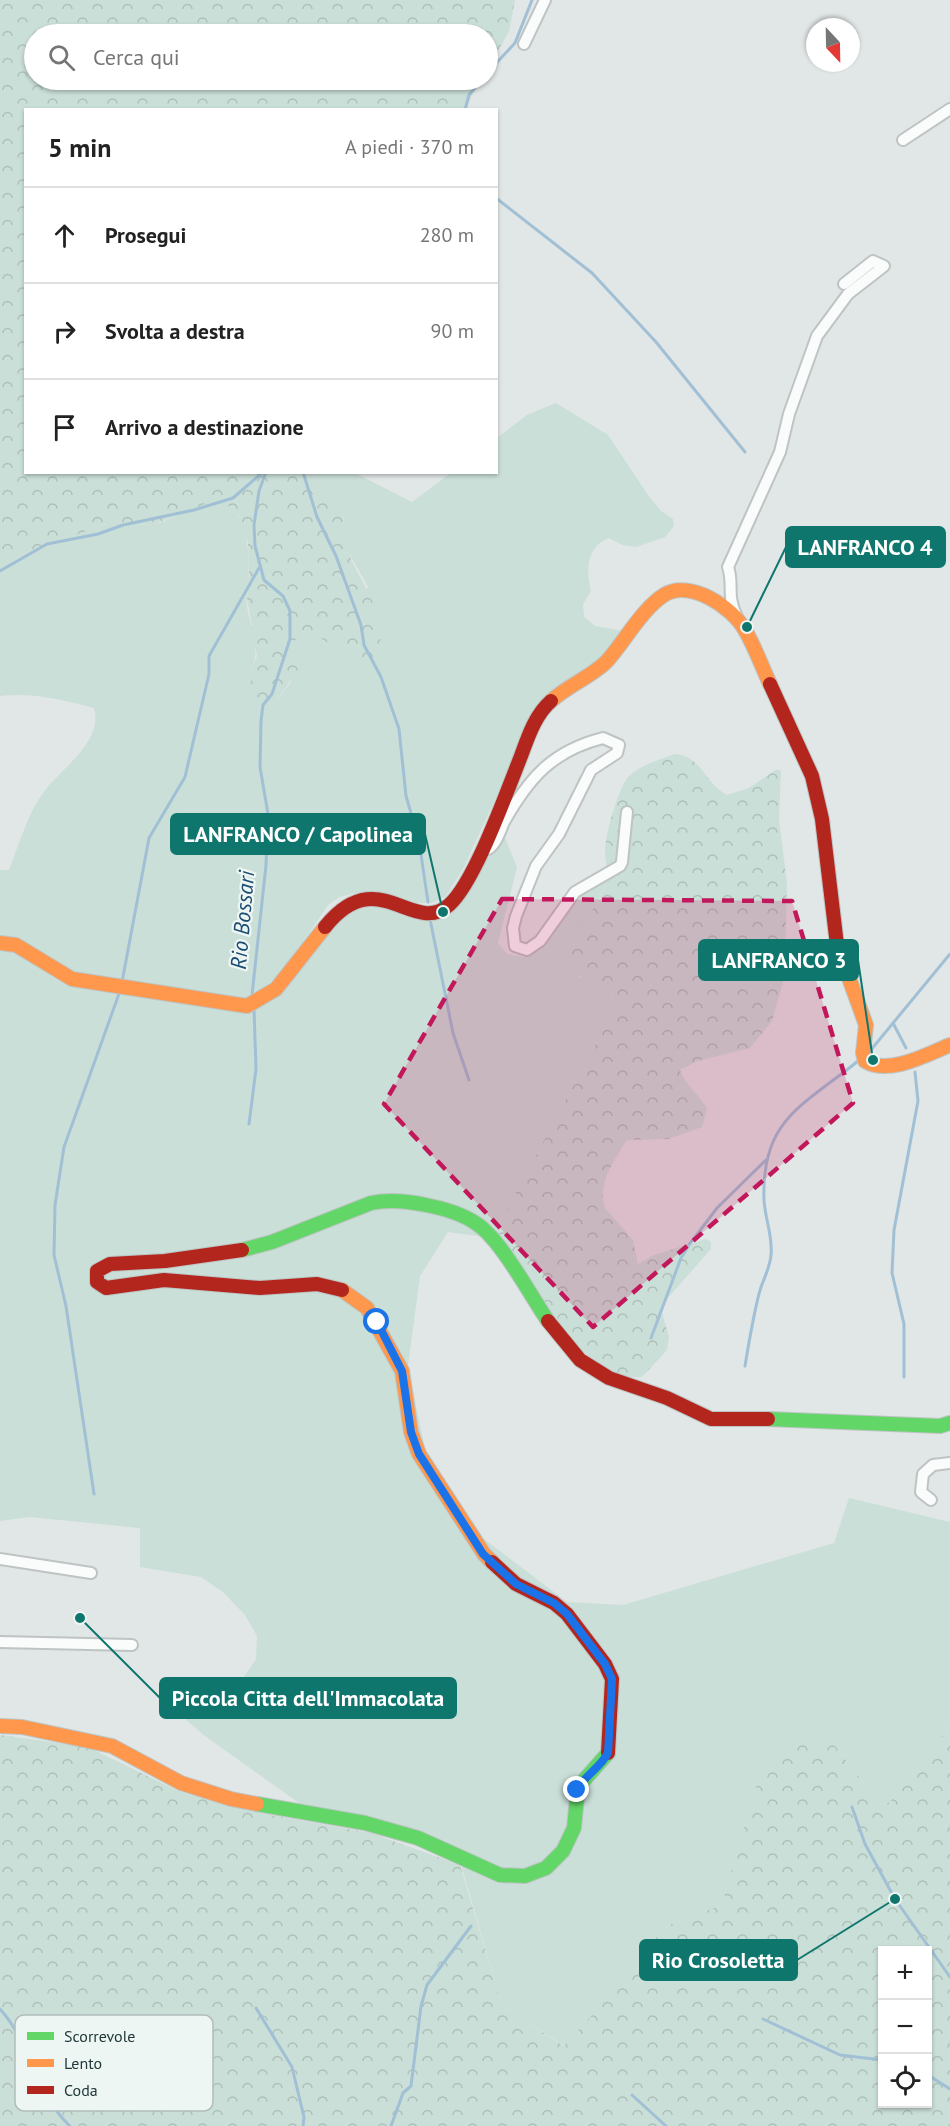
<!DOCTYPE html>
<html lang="it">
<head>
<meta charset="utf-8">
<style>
  :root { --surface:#fff; --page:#f6f6f6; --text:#222; --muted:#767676; --line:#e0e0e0 }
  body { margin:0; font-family:"PT Sans",sans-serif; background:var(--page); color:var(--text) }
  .controls { position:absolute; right:18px; bottom:18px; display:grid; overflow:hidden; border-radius:0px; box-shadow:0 2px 4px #0004 }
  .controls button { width:54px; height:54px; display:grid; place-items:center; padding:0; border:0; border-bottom:2px solid var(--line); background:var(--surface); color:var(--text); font:30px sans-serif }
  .compass { position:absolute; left:806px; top:18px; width:54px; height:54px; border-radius:50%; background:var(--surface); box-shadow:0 2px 4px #0004; rotate:158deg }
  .stop { position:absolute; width:18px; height:18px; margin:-14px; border:4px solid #1a73e8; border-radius:50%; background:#fff }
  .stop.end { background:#1a73e8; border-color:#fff; box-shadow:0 2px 6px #0008 }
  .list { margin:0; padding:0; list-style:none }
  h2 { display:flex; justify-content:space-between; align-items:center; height:78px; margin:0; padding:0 24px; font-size:26px }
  h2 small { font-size:20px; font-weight:400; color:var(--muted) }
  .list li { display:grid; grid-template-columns:39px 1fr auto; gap:18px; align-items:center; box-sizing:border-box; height:96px; padding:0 24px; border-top:2px solid var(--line) }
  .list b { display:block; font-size:22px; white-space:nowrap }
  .list em { font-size:20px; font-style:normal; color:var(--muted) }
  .icon { flex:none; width:33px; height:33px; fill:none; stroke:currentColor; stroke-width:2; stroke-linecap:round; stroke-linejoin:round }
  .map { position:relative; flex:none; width:950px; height:2126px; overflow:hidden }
  .search { position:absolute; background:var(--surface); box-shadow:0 2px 4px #0004; left:24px; top:24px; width:474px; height:66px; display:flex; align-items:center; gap:15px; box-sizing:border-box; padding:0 21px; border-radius:33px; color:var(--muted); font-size:22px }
  .panel { position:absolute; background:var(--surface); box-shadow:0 2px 4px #0004; left:24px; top:108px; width:474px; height:366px; border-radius:0px }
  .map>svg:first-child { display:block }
  .green { fill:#cadfd7 }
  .forest { fill:url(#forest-crowns); fill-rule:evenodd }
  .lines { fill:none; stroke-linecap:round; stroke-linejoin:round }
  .stream { stroke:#a1c0d5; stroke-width:3 }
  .street-casing { stroke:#bec3c3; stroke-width:14 }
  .fast-casing { stroke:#bdc4c4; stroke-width:16 }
  .slow-casing { stroke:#bdc4c4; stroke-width:16 }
  .jam-casing { stroke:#bdc4c4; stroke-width:16 }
  .street { stroke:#fafbfb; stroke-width:10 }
  .fast { stroke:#63d668; stroke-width:14 }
  .slow { stroke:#ff974d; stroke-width:14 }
  .jam { stroke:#b3261e; stroke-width:14 }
  .route { stroke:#1a73e8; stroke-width:8 }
  .marked { fill:#c2185b; fill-opacity:0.2; stroke:#c2185b; stroke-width:4.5; stroke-dasharray:12 8; stroke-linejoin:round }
  .labels { text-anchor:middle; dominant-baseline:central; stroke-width:4.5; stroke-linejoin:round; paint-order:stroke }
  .water-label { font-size:22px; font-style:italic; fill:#1c4d72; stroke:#eef6f4 }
  .key { fill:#eef6f4; stroke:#b0bdbc; stroke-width:1.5 }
  .key-label { font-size:16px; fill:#203838 }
  .leader { fill:none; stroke:#0f766e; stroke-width:2 }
  .callout-dot { fill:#0f766e; stroke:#eef6f4; stroke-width:2 }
  .callout { fill:#0f766e; stroke:#0f766e; stroke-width:2 }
  .callout-label { font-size:22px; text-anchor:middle; font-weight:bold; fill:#fff }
</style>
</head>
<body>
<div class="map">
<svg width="950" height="2126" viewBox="0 0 950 2126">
  <defs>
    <pattern id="forest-crowns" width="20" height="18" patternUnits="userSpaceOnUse" patternTransform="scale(1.5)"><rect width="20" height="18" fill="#cadfd7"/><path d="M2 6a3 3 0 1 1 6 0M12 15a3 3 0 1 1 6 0" fill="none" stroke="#adc0b9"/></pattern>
  </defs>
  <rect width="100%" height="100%" fill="#e1e6e6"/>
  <g class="green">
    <path d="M 556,403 L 608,435 L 648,495 L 661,511 L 673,519 L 674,526 L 665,537 L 636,547 L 622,545 L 609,538 C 586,547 586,570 591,591 L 583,604 L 584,617 L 595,626 L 624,631 L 602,658 L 579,672 L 510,767 L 463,869 L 445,897 L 431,903 L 414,903 L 356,893 L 340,897 L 328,905 L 284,970 L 258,993 L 244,998 L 78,975 L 0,938 L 0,870 L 9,870 C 19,845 27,815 43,793 C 60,769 104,742 94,708 C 64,700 31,692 0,696 L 0,563 C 34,551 68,535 103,525 C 119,520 138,526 154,524 C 171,522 197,500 214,501 C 253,503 250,566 247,594 C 244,622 264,640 251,670 L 274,704 L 291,682 L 294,642 L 303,631 L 318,634 L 329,642 L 368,587 L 346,548 L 343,533 L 344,518 L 331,493 L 318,485 L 313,473 L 355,473 L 412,502 L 451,473 L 496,472 L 497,438 L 527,415 Z"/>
    <polygon points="505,838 517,867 498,943 507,954 524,957 541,947 567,903 593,885 607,882 589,919 574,943 579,977 594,979 612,990 614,1010 495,1232 486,1237 448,1232 420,1276 408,1366 425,1449 484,1539 567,1602 623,1605 834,1543 849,1498 950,1522 950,1726 890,1802 881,1805 832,1742 755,1788 722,1905 664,1927 632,1971 565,2046 502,2006 456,1847 299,1803 205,1736 183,1717 178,1696 182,1691 214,1697 242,1680 256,1659 257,1636 245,1615 223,1592 201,1577 140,1567 140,1528 30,1517 0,1521 0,950 21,953 59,981 132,995 248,1012 351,908 368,903 434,921 479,861 488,858"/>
  </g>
  <g class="forest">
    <path d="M 0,0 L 515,0 L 509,31 L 488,69 L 488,34 L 34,34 L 34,80 L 481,80 L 466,106 L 468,109 L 26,110 L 26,472 L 313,473 C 321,492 330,488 339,503 C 347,517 341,534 347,549 C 360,585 391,615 377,657 L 365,664 C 341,659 328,636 303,631 L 294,642 L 298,670 L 274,704 L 261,709 L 251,698 L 251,670 L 257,656 L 247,598 L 249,570 L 248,542 L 242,529 L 239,515 L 229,506 L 212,501 L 155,524 L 105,524 L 0,563 Z"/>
    <path d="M 675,754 C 702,756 705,784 727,795 L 749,788 L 777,769 L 781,771 L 779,819 L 787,884 L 785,962 L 783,982 L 772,1021 L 750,1048 L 698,1061 L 680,1070 C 686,1086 699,1094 707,1109 L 702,1127 L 668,1139 L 627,1140 C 614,1160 597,1184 605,1208 L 633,1240 L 638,1264 L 654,1255 L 706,1239 L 711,1242 L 711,1249 L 665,1301 L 662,1313 L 669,1337 L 667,1350 L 642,1377 C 576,1381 532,1275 495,1232 L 614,1010 L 612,990 C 598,980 580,980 569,968 C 567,938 597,911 606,884 C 609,874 605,861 605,851 C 606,833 616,796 626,780 C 636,766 659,760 675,754 Z"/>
    <path d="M 950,1726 L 950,2126 L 0,2126 L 0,1735 L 88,1747 L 176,1790 L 260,1813 L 371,1833 L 460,1865 L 502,2006 L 564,2046 L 632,1971 L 664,1927 L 722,1905 L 755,1788 L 798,1741 L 832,1742 L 881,1805 L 890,1802 ZM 882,1950 L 928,1950 L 928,2104 L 882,2104 Z"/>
  </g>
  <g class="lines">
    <g class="stream">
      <polyline points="488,72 515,43 532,0"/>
      <polyline points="465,110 469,95 481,80"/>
      <polyline points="496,198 592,273 656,342 745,452"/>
      <polyline points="303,472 317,517 336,556 361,625 364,645 381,677 399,729 406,796 419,841 428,902"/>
      <polyline points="0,571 47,544 98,534 123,525 194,510 233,498 263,472"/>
      <polyline points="430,919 453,1033 469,1080"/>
      <polyline points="122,982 149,838 185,777 209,674 209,656 259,568"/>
      <polyline points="252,995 266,865 268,814 260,767 261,721 263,705 272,694 290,639 290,611 283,596 264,580 255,546 254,525 259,491 266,472"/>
      <polyline points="893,1023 906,1048"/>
      <polyline points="870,1051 950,954"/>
      <polyline points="249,1124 256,1069 254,1009"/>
      <polyline points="651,1338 681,1258 689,1245 717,1208 766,1160"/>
      <path d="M 745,1366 C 749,1342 753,1317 759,1294 C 762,1281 770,1269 771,1255 C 773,1236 765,1219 764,1200 C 761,1119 803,1106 858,1061"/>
      <polyline points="904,1377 904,1324 892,1273 894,1230 918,1101 915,1072"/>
      <polyline points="94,1494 66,1306 54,1255 55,1205 64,1147 120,991"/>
      <polyline points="852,1807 865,1844 895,1899 950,1977"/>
      <polyline points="256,2008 292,2067 304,2117 303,2126"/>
      <path d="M 0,2009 C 31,2043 35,2094 70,2126"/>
      <polyline points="763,2019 840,2055 882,2060"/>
      <polyline points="928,2075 950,2089"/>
      <polyline points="632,2095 666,2126"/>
      <polyline points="391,2126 403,2093 411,2086 421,2006 427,1985 471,1926"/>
    </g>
    <g class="street-casing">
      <g id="street">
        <polyline points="524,44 545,0"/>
        <polyline points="903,140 950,109"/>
        <path d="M 737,617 C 726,595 734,584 728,567 L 780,452 L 789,414 L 817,336 L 848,294 L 884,266 L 873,261 L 844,284"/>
        <path d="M 483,847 L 488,849 C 496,845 500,831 504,822 C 529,778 552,751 603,738 L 619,745 L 617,753 L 591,770 L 559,834 L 536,866 L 516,916 L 513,928 L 515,946 L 527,950 L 540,941 L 575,892 L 620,866 L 622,862 L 627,812"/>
        <polyline points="931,1500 921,1492 923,1474 933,1465 950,1463"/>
        <polyline points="0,1559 91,1573"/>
        <polyline points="0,1642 132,1645"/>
      </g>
    </g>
    <g class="fast-casing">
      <g id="fast">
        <path d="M 242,1250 L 272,1242 L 371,1203 C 390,1199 407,1201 426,1205 C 441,1208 460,1213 474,1222 C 500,1237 530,1295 548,1321"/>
        <polyline points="768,1419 940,1426 950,1423"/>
        <polyline points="257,1804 365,1823 418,1838 500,1875 525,1876 546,1868 563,1851 574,1828 578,1787 608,1753"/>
      </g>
    </g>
    <g class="slow-casing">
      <g id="slow">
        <path d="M 551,701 C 567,686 594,675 607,661 C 624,642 643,608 664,595 C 690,579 732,607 745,630 C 755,647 762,667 770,684"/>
        <polyline points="0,943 16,945 72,979 247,1006 276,989 325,927"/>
        <path d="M 837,945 L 866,1025 L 863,1053 L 865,1061 C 888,1076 928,1054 950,1045"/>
        <polyline points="342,1290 367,1308 402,1371 411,1432 419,1454 484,1554 492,1562"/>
        <polyline points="0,1726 22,1727 112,1746 181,1783 231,1799 257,1804"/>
      </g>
    </g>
    <g class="jam-casing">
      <g id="jam">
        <polyline points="770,684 812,776 822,819 837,945"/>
        <path d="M 325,927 C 378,861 413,937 449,905 C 475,882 507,791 521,756 C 528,737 535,715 551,701"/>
        <polyline points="242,1250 165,1261 110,1264 97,1271 97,1282 106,1288 164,1280 260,1288 317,1284 342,1290"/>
        <polyline points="548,1321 580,1360 609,1378 667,1398 711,1419 768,1419"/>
        <polyline points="492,1562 516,1584 554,1603 567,1614 605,1664 612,1679 608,1753"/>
      </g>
    </g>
    <use href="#street" class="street"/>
    <use href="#fast" class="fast"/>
    <use href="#slow" class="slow"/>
    <use href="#jam" class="jam"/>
  </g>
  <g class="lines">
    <path class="route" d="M 377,1322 L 402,1371 L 411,1432 L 419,1454 L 483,1554 L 516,1584 L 554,1603 L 567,1614 L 605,1664 L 612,1679 L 608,1753 C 600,1768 585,1775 577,1790"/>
  </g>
  <path class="marked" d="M 502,899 L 792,901 L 853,1103 L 593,1327 L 384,1104 Z"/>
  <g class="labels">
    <g class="water-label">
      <text transform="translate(242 920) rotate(-85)">Rio Bossari</text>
    </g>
  </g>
  <rect x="15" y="2015" width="198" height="96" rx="9" class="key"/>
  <rect x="27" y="2032" width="27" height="8" fill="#63d668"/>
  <rect x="27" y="2059" width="27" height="8" fill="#ff974d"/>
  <rect x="27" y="2086" width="27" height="8" fill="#b3261e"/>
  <g class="key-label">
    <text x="64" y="2042">Scorrevole</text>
    <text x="64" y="2069">Lento</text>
    <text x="64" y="2096">Coda</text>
  </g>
  <path class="leader" d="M747 627L786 547M443 912L425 834M873 1060L858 960M80 1618L160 1698M895 1899L797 1960"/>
  <g class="callout-dot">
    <circle cx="747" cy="627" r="6"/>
    <circle cx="443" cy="912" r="6"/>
    <circle cx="873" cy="1060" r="6"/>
    <circle cx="80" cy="1618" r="6"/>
    <circle cx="895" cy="1899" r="6"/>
  </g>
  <g class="callout">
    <rect x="786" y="527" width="159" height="40" rx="6"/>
    <rect x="171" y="814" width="254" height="40" rx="6"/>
    <rect x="699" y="940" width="159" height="40" rx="6"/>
    <rect x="160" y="1678" width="296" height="40" rx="6"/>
    <rect x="640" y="1940" width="157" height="40" rx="6"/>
  </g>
  <g class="callout-label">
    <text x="865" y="555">LANFRANCO 4</text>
    <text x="298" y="842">LANFRANCO / Capolinea</text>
    <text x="779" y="968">LANFRANCO 3</text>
    <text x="308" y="1706">Piccola Citta dell'Immacolata</text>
    <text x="718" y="1968">Rio Crosoletta</text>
  </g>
</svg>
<div class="controls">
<button>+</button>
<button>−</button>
<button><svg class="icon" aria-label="locate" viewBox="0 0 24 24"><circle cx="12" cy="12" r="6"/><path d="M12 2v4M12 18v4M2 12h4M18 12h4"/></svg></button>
</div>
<svg class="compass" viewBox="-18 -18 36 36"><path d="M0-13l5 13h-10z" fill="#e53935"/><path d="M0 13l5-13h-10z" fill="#767676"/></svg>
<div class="stop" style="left:377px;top:1322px"></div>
<div class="stop end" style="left:577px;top:1790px"></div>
<div class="search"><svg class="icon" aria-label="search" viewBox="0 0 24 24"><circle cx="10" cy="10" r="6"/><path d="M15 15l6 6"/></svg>Cerca qui</div>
<section class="panel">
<h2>5 min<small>A piedi · 370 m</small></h2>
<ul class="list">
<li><svg class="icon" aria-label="ahead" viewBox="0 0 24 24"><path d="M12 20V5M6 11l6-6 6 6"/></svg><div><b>Prosegui</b></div><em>280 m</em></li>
<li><svg class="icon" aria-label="right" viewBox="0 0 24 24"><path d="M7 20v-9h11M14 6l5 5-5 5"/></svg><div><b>Svolta a destra</b></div><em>90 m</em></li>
<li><svg class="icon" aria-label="arrive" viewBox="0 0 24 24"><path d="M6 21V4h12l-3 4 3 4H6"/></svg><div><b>Arrivo a destinazione</b></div></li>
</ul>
</section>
</div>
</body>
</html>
